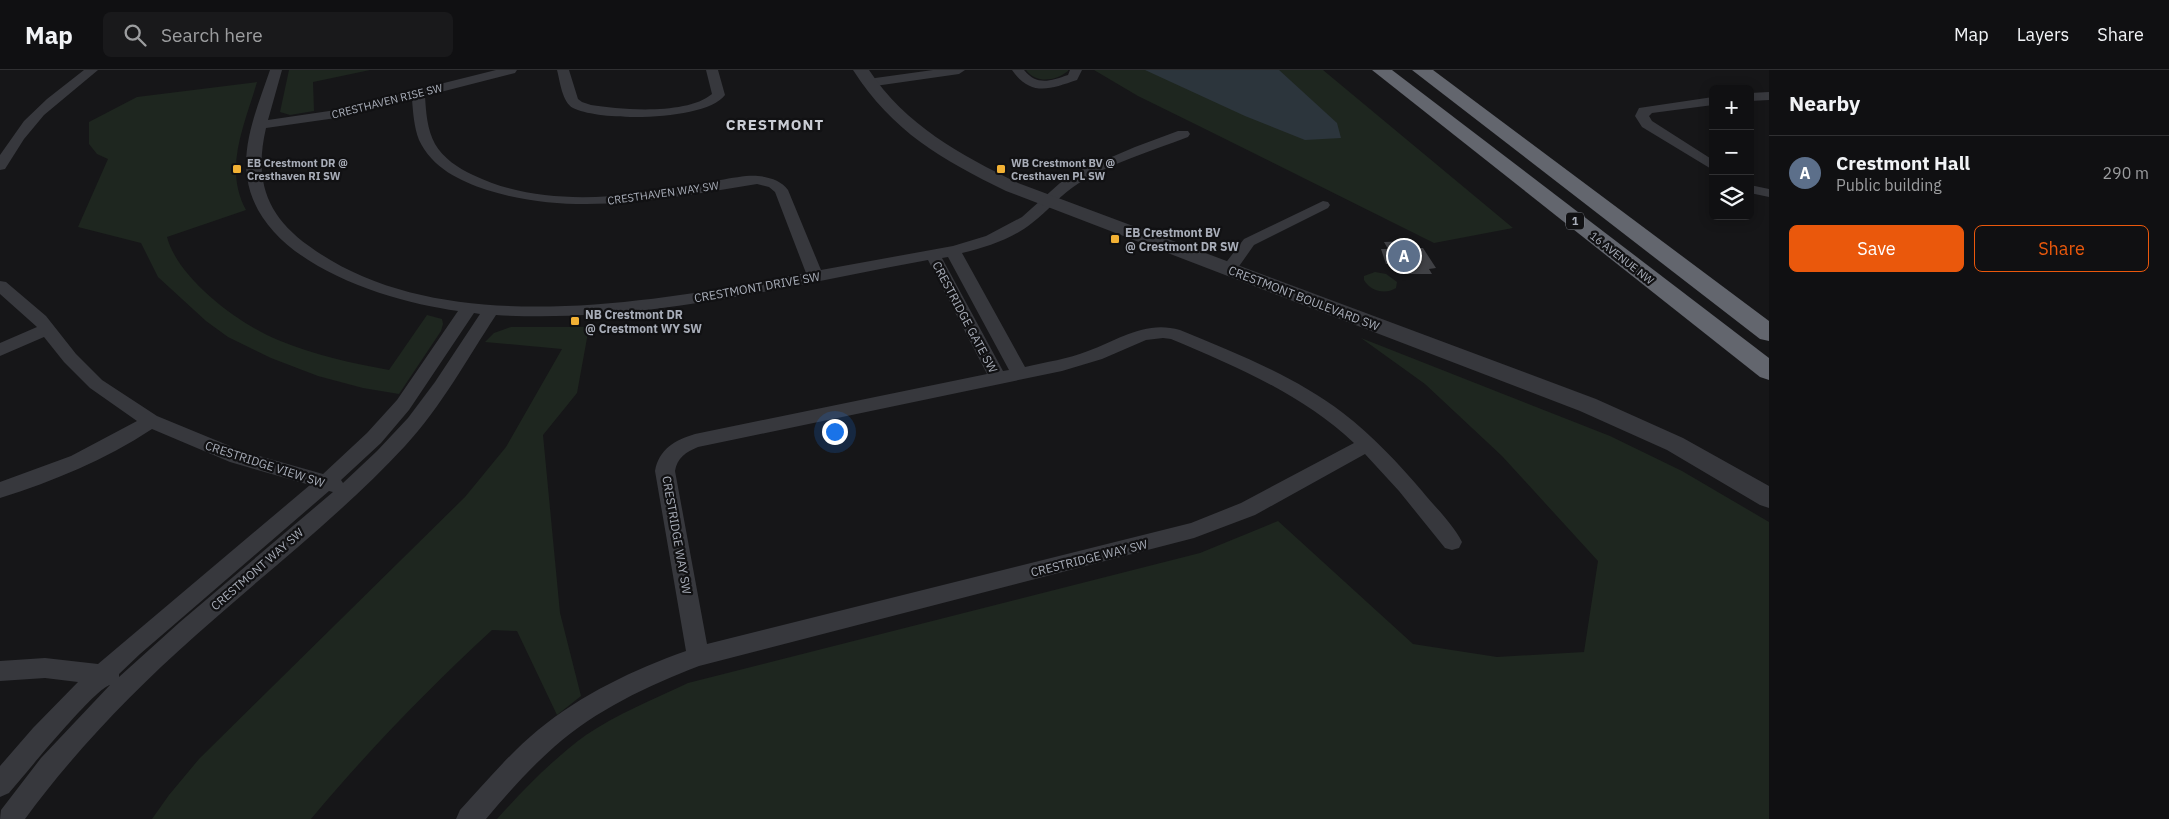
<!DOCTYPE html>
<html lang="en">
<head>
<meta charset="utf-8">
<style>
  :root { --surface:#101012; --page:#19191b; --text:#f1f3f6; --muted:#9c9d9f; --line:#303032; --accent:#ea580c }
  body { margin:0; font-family:"IBM Plex Sans",sans-serif; background:var(--page); color:var(--text) }
  .controls { position:absolute; right:15px; top:15px; display:grid; overflow:hidden; border-radius:8px; box-shadow:0 2px 12px #0003 }
  .controls button { width:45px; height:45px; display:grid; place-items:center; padding:0; border:0; border-bottom:1px solid var(--line); background:var(--surface); color:var(--text); font:25px sans-serif }
  .you { position:absolute; left:834px; top:361px; width:18px; height:18px; margin:-12px; border:4px solid #fff; border-radius:50%; background:#1a73e8; box-shadow:0 0 0 8px #1a73e833 }
  .badge { display:grid; place-items:center; width:32px; height:32px; border-radius:50%; background:var(--accent); color:#fff; font-size:16px; font-weight:700 }
  .pin { position:absolute; translate:-50% -50%; border:2px solid #fff; box-shadow:0 1px 5px #0006 }
  .list { margin:0; padding:0; list-style:none }
  h2 { display:flex; justify-content:space-between; align-items:center; height:65px; margin:0; padding:0 20px; font-size:21px }
  h2 small { font-size:16px; font-weight:400; color:var(--muted) }
  .list li { display:grid; grid-template-columns:32px 1fr auto; gap:15px; align-items:center; box-sizing:border-box; height:75px; padding:0 20px; border-top:1px solid var(--line) }
  .list b { display:block; font-size:19px; white-space:nowrap }
  .list p { margin:0; font-size:16px; white-space:nowrap; color:var(--muted) }
  .list em { font-size:16px; font-style:normal; color:var(--muted) }
  .actions { display:flex; gap:10px; padding:15px 20px }
  .actions a { flex:1; padding:11px 0; border:1px solid var(--accent); border-radius:8px; text-align:center; font-size:18px; color:var(--accent) }
  .actions .main { background:var(--accent); color:#fff }
  .icon { flex:none; width:28px; height:28px; fill:none; stroke:currentColor; stroke-width:2; stroke-linecap:round; stroke-linejoin:round }
  .map { position:relative; flex:none; width:1769px; height:749px; overflow:hidden }
  header { display:flex; align-items:center; gap:30px; box-sizing:border-box; height:70px; padding:0 25px; background:var(--surface); border-bottom:1px solid var(--line) }
  header strong { font-size:24px }
  nav { display:flex; gap:28px; margin-inline-start:auto; font-size:18px }
  .search { width:350px; height:45px; background:var(--page); display:flex; align-items:center; gap:12px; box-sizing:border-box; padding:0 18px; border-radius:8px; color:var(--muted); font-size:19px }
  main { display:flex }
  aside { flex:1; background:var(--surface) }
  .map>svg:first-child { display:block }
  .green { fill:#1e261f }
  .water { fill:#2c353c }
  .building { fill:#404145 }
  .lines { fill:none; stroke-linecap:round; stroke-linejoin:round }
  .minor { fill:#37383d; fill-rule:evenodd }
  .tertiary { fill:#37383d; fill-rule:evenodd }
  .motorway { fill:#63666e; fill-rule:evenodd }
  .poi-dot { fill:#f2b134; stroke:#111113; stroke-width:2 }
  .labels { text-anchor:middle; dominant-baseline:central; stroke-width:4.5; stroke-linejoin:round; paint-order:stroke }
  .far-street-label { font-size:11px; fill:#a8adb8; stroke:#111113 }
  .far-poi-label { font-size:11px; font-weight:bold; fill:#a8adb8; stroke:#111113; text-anchor:start }
  .shield { fill:#111113; stroke:#7b7e86; stroke-width:1 }
  .shield-label { font-size:11px; font-weight:bold; fill:#a8adb8 }
  .poi-label { font-size:12px; font-weight:bold; fill:#a8adb8; stroke:#111113; text-anchor:start }
  .street-label { font-size:12px; fill:#a8adb8; stroke:#111113 }
  .far-district-label { font-size:15px; font-weight:bold; letter-spacing:1px; fill:#c9ccd4; stroke:#111113 }
</style>
</head>
<body>
<header>
<strong>Map</strong>
<div class="search"><svg class="icon" aria-label="search" viewBox="0 0 24 24"><circle cx="10" cy="10" r="6"/><path d="M15 15l6 6"/></svg>Search here</div>
<nav><a>Map</a><a>Layers</a><a>Share</a></nav>
</header>
<main>
<div class="map">
<svg width="1769" height="749" viewBox="0 0 1769 749">
  <rect width="100%" height="100%" fill="#161618"/>
  <g class="green">
    <polygon points="289,0 370,0 313,12 314,41 290,45 280,42"/>
    <path d="M 1026,0 L 1068,0 L 1068,1 C 1056,11 1036,14 1026,0 Z"/>
    <polygon points="1094,0 1323,0 1513,158 1434,173 1195,54 1138,26"/>
    <path d="M 257,12 C 245,54 223,98 246,140 L 167,167 C 178,209 239,254 278,270 C 314,285 351,293 389,300 L 427,245 L 442,249 L 443,254 L 441,261 L 399,324 L 363,318 L 318,306 L 271,288 L 228,267 L 206,251 L 158,207 L 141,173 L 78,157 L 108,89 L 97,84 L 89,74 L 89,52 L 137,27 Z"/>
    <path d="M 1375,202 L 1386,204 L 1397,212 L 1396,218 C 1385,225 1370,221 1364,210 L 1364,206 Z"/>
    <path d="M 511,257 L 589,257 L 577,323 L 543,365 L 560,543 L 581,626 L 557,645 L 517,561 L 492,560 C 428,619 367,682 311,749 L 152,749 L 169,725 L 199,689 L 465,427 L 506,377 L 562,279 L 485,272 L 494,263 Z"/>
    <path d="M 1361,268 L 1610,366 L 1682,401 L 1769,452 L 1769,749 L 497,749 C 524,719 553,689 586,665 C 617,644 654,629 688,613 L 1200,483 L 1278,451 L 1413,574 L 1497,587 L 1584,582 L 1598,491 L 1502,386 L 1425,314 Z"/>
  </g>
  <polygon class="water" points="1145,0 1279,0 1337,53 1341,68 1305,70 1245,46"/>
  <polygon class="building" points="1411,171 1415,178 1423,178 1436,198 1429,199 1432,204 1404,204 1401,199 1393,199 1390,194 1386,194 1381,179 1388,179 1384,172"/>
  <g class="lines">
    <g class="minor">
      <polygon points="84,0 98,0 44,45 24,69 5,99 0,100 0,85 24,51 47,29"/>
      <path d="M 270,0 L 282,0 L 268,50 L 336,40 L 496,0 L 517,0 L 515,3 L 425,26 C 426,42 427,59 435,74 C 443,88 458,98 473,105 C 539,137 617,128 687,117 C 704,114 742,104 758,106 C 769,107 782,111 788,120 L 821,200 L 953,176 L 986,166 L 1022,147 L 1060,113 L 1079,101 L 1135,77 L 1178,61 L 1188,61 L 1190,64 L 1188,67 C 1151,81 1112,93 1079,113 C 1061,124 1048,141 1032,153 C 1012,169 987,177 962,183 L 1025,297 C 1046,292 1068,289 1088,281 C 1119,270 1145,250 1180,260 C 1236,283 1294,306 1343,343 C 1373,366 1398,393 1422,421 C 1435,437 1453,454 1462,472 L 1459,478 L 1452,480 L 1445,478 L 1399,421 L 1365,384 L 1255,445 L 1194,468 L 699,596 C 647,616 596,640 554,677 C 529,699 507,724 486,749 L 456,749 L 460,740 C 485,713 509,684 538,660 C 582,624 633,600 686,581 L 655,401 C 659,379 675,370 695,364 L 987,304 L 928,190 C 786,216 642,254 496,245 C 467,289 441,337 405,376 C 341,445 265,503 195,566 C 132,622 75,681 25,749 L 0,749 L 1,740 L 41,688 L 110,615 C 95,618 23,707 9,723 L 0,727 L 0,696 L 33,658 L 78,612 L 45,608 L 0,611 L 0,591 L 45,588 L 98,594 L 310,415 L 230,392 L 152,359 C 105,390 54,411 0,428 L 0,412 L 71,386 L 137,351 L 90,318 L 64,292 L 44,267 L 0,286 L 0,273 L 37,257 L 0,224 L 0,211 L 6,212 L 46,246 L 76,284 L 102,310 L 157,346 L 242,381 L 323,404 L 367,363 L 397,330 L 458,241 C 386,231 259,193 247,107 C 242,71 259,33 270,0 ZM 412,29 C 413,42 414,57 419,70 C 432,98 460,111 487,120 C 577,148 667,128 757,114 L 769,117 L 775,122 L 806,203 C 658,231 441,273 309,176 C 266,145 254,110 266,58 L 336,48 ZM 948,187 L 1009,300 L 1003,301 L 942,188 ZM 474,243 L 480,244 L 435,312 L 408,348 L 377,381 L 343,413 L 341,410 L 381,373 L 409,340 ZM 1163,268 L 1171,269 C 1235,296 1302,324 1354,373 L 1241,433 L 1191,453 L 707,574 L 675,401 C 677,388 686,382 698,377 L 1062,301 L 1102,289 L 1146,270 ZM 329,421 L 333,422 L 180,552 L 119,607 L 119,604 L 140,584 Z"/>
      <path d="M 557,0 L 569,0 L 578,29 L 582,32 L 591,35 C 622,40 687,45 712,24 L 706,0 L 718,0 L 725,25 C 706,51 601,52 573,38 C 562,32 560,11 557,0 Z"/>
      <polygon points="933,0 965,0 959,4 868,17 862,13 868,9"/>
      <path d="M 1012,0 L 1024,0 C 1037,16 1050,11 1068,5 L 1070,0 L 1082,0 L 1077,10 C 1050,19 1031,27 1012,0 Z"/>
      <polygon points="1769,22 1769,30 1750,31 1750,23"/>
      <polygon points="1713,27 1713,35 1652,43 1649,46 1652,51 1713,90 1713,100 1642,57 1635,46 1639,38"/>
      <polygon points="1750,115 1769,119 1769,127 1750,123"/>
      <polygon points="1323,131 1328,132 1330,135 1328,138 1254,175 1235,202 1223,202 1221,199 1244,169"/>
    </g>
    <path class="tertiary" d="M 853,0 L 869,0 C 905,55 961,85 1018,113 L 1596,329 L 1683,368 L 1769,416 L 1769,438 L 1760,435 L 1667,380 L 1580,341 L 1006,121 C 941,89 893,62 853,0 Z"/>
    <g class="motorway">
      <polygon points="1372,0 1392,0 1769,288 1769,310 1760,307"/>
      <polygon points="1412,0 1433,0 1769,251 1769,271 1760,269"/>
    </g>
  </g>
  <g class="poi-dot">
    <rect x="232" y="94" width="10" height="10" rx="2.5"/>
    <rect x="996" y="94" width="10" height="10" rx="2.5"/>
    <rect x="1110" y="164" width="10" height="10" rx="2.5"/>
    <rect x="570" y="246" width="10" height="10" rx="2.5"/>
  </g>
  <g class="labels">
    <g class="far-street-label">
      <text transform="translate(387 31) rotate(-14)">CRESTHAVEN RISE SW</text>
      <text transform="translate(663 123) rotate(-8)">CRESTHAVEN WAY SW</text>
      <text transform="translate(1622 188) rotate(38)">16 AVENUE NW</text>
    </g>
    <g class="far-poi-label">
      <text x="247" y="93">EB Crestmont DR @<tspan x="247" dy="13">Cresthaven RI SW</tspan></text>
      <text x="1011" y="93">WB Crestmont BV @<tspan x="1011" dy="13">Cresthaven PL SW</tspan></text>
    </g>
    <rect class="shield" x="1566" y="142.5" width="18" height="17" rx="4"/>
    <g class="shield-label">
      <text x="1575" y="151">1</text>
    </g>
    <g class="poi-label">
      <text x="1125" y="162">EB Crestmont BV<tspan x="1125" dy="14">@ Crestmont DR SW</tspan></text>
      <text x="585" y="244">NB Crestmont DR<tspan x="585" dy="14">@ Crestmont WY SW</tspan></text>
    </g>
    <g class="street-label">
      <text transform="translate(757 217) rotate(-10)">CRESTMONT DRIVE SW</text>
      <text transform="translate(1304 228) rotate(21)">CRESTMONT BOULEVARD SW</text>
      <text transform="translate(965 247) rotate(62)">CRESTRIDGE GATE SW</text>
      <text transform="translate(265 394) rotate(18)">CRESTRIDGE VIEW SW</text>
      <text transform="translate(677 465) rotate(80)">CRESTRIDGE WAY SW</text>
      <text transform="translate(1089 488) rotate(-14)">CRESTRIDGE WAY SW</text>
      <text transform="translate(257 499) rotate(-41)">CRESTMONT WAY SW</text>
    </g>
    <g class="far-district-label">
      <text x="775" y="54">CRESTMONT</text>
    </g>
  </g>
</svg>
<div class="controls">
<button>+</button>
<button>−</button>
<button><svg class="icon" aria-label="layers" viewBox="0 0 24 24"><path d="M12 4l9 5-9 5-9-5zM3 14l9 5 9-5"/></svg></button>
</div>
<div class="you"></div>
<div class="pin badge" style="left:1404px;top:186px;background:#5c6f8a">A</div>
</div>
<aside>
<h2>Nearby<small></small></h2>
<ul class="list">
<li><span class="badge" style="background:#5c6f8a">A</span><div><b>Crestmont Hall</b><p>Public building</p></div><em>290 m</em></li>
</ul>
<div class="actions"><a class="main">Save</a><a>Share</a></div>
</aside>
</main>
</body>
</html>
